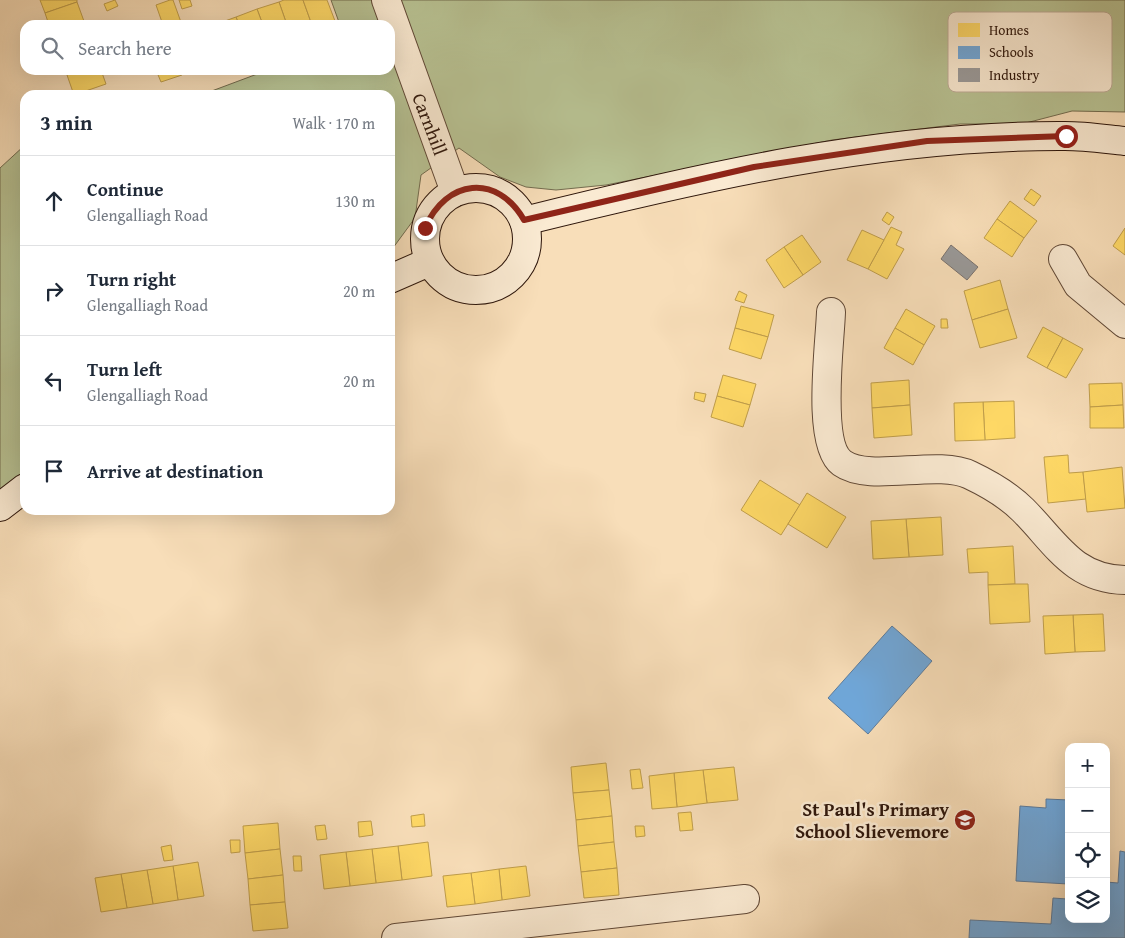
<!DOCTYPE html>
<html lang="en">
<head>
<meta charset="utf-8">
<style>
  :root { --surface:#fff; --page:#f2f2f3; --text:#1f2937; --muted:#747a83; --line:#e0e1e3 }
  body { margin:0; font-family:"Gentium Book Plus",serif; background:var(--page); color:var(--text) }
  .controls { position:absolute; right:15px; bottom:15px; display:grid; overflow:hidden; border-radius:10px; box-shadow:0 5px 20px #0002 }
  .controls button { width:45px; height:45px; display:grid; place-items:center; padding:0; border:0; border-bottom:1px solid var(--line); background:var(--surface); color:var(--text); font:25px sans-serif }
  .stop { position:absolute; width:15px; height:15px; margin:-11px; border:4px solid #8f2418; border-radius:50%; background:#fff }
  .stop.end { background:#8f2418; border-color:#fff; box-shadow:0 1px 5px #0008 }
  .list { margin:0; padding:0; list-style:none }
  h2 { display:flex; justify-content:space-between; align-items:center; height:65px; margin:0; padding:0 20px; font-size:21px }
  h2 small { font-size:16px; font-weight:400; color:var(--muted) }
  .list li { display:grid; grid-template-columns:32px 1fr auto; gap:15px; align-items:center; box-sizing:border-box; height:90px; padding:0 20px; border-top:1px solid var(--line) }
  .list b { display:block; font-size:19px; white-space:nowrap }
  .list p { margin:0; font-size:16px; white-space:nowrap; color:var(--muted) }
  .list em { font-size:16px; font-style:normal; color:var(--muted) }
  .icon { flex:none; width:28px; height:28px; fill:none; stroke:currentColor; stroke-width:2; stroke-linecap:round; stroke-linejoin:round }
  .map { position:relative; flex:none; width:1125px; height:938px; overflow:hidden }
  .search { position:absolute; background:var(--surface); box-shadow:0 5px 20px #0002; left:20px; top:20px; width:375px; height:55px; display:flex; align-items:center; gap:12px; box-sizing:border-box; padding:0 18px; border-radius:15px; color:var(--muted); font-size:19px }
  .panel { position:absolute; background:var(--surface); box-shadow:0 5px 20px #0002; left:20px; top:90px; width:375px; height:425px; border-radius:15px }
  .map>svg:first-child { display:block }
  .green { fill:#b8c293; stroke:#736c4f }
  .homes { fill:#ffd966; stroke:#c09e4b }
  .schools { fill:#6fa8dc; stroke:#5c7c9d }
  .industry { fill:#999; stroke:#79726e }
  .lines { fill:none; stroke-linecap:round; stroke-linejoin:round }
  .minor-casing { stroke:#604836; stroke-width:30 }
  .secondary-casing { stroke:#2e160b; stroke-width:30 }
  .minor { stroke:#faead2; stroke-width:28 }
  .secondary { stroke:#faead2; stroke-width:28 }
  .route { stroke:#8f2418; stroke-width:6 }
  .labels { text-anchor:middle; dominant-baseline:central; stroke-width:5; stroke-linejoin:round; paint-order:stroke }
  .street-label { font-size:19px; fill:#2e160b; stroke:#faead2 }
  .poi-label { font-size:19px; font-weight:bold; fill:#2e160b; stroke:#faead2; text-anchor:end }
  .key { fill:#faead2; stroke:#bdaa96; stroke-width:1 }
  .key-label { font-size:14px; fill:#2e160b }
</style>
</head>
<body>
<div class="map">
<svg width="1125" height="938" viewBox="0 0 1125 938">
  <rect width="100%" height="100%" fill="#f8deb9"/>
  <filter id="stains"><feTurbulence type="fractalNoise" baseFrequency=".004" numOctaves="4"/><feColorMatrix values="0 0 0 0 .2 0 0 0 0 .09 0 0 0 0 .02 0 0 0 .5 -.17"/></filter>
  <radialGradient id="worn" r=".72"><stop offset=".6" stop-color="#630" stop-opacity="0"/><stop offset="1" stop-color="#630" stop-opacity=".3"/></radialGradient>
  <g class="green">
    <polygon points="331,0 1125,0 1125,112 1072,111 1022,124 960,124 832,140 606,185 556,190 526,187 500,177 459,148 421,175 415,218 390,252 390,95 201,95 268,70 390,70 390,25 340,25"/>
    <polygon points="25,145 25,493 0,512 0,168"/>
  </g>
  <g class="homes">
    <polygon points="40,0 77,0 77,2 45,13"/>
    <polygon points="115,0 118,6 107,11 104,4"/>
    <polygon points="170,0 173,0 182,25 163,25 156,5"/>
    <polygon points="179,0 190,0 192,6 182,9"/>
    <polygon points="284,0 303,0 312,25 287,25 279,2"/>
    <polygon points="303,0 327,0 335,21 324,25 312,25"/>
    <polygon points="77,2 85,24 49,25 45,13"/>
    <polygon points="279,2 287,25 263,25 257,9"/>
    <polygon points="257,9 263,25 239,25 236,17"/>
    <polygon points="236,17 239,25 214,25"/>
    <polygon points="81,70 101,70 106,84 74,95 67,75"/>
    <polygon points="156,70 180,70 182,75 161,82"/>
    <polygon points="1031,189 1041,196 1034,206 1024,199"/>
    <polygon points="1010,201 1037,221 1024,238 997,219"/>
    <polygon points="887,212 894,217 889,225 882,220"/>
    <polygon points="997,219 1024,238 1012,257 984,238"/>
    <polygon points="891,227 902,232 896,245 904,249 887,279 868,269"/>
    <polygon points="1125,228 1125,255 1113,246"/>
    <polygon points="862,230 884,240 868,269 847,260"/>
    <polygon points="802,235 821,262 803,275 784,247"/>
    <polygon points="784,247 803,275 784,288 766,260"/>
    <polygon points="1000,280 1008,309 972,320 964,291"/>
    <polygon points="739,291 747,295 744,303 735,300"/>
    <polygon points="741,306 774,315 768,337 735,328"/>
    <polygon points="906,309 935,326 924,345 895,328"/>
    <polygon points="1008,309 1017,338 980,348 972,320"/>
    <polygon points="941,319 947,319 948,328 941,328"/>
    <polygon points="1043,327 1063,338 1047,368 1027,357"/>
    <polygon points="735,328 768,337 761,359 729,349"/>
    <polygon points="895,328 924,345 913,365 884,348"/>
    <polygon points="1063,338 1083,349 1066,378 1047,368"/>
    <polygon points="723,375 756,384 750,405 717,396"/>
    <polygon points="909,380 910,405 872,408 871,383"/>
    <polygon points="1122,383 1123,405 1090,407 1089,384"/>
    <polygon points="695,392 706,394 704,402 694,399"/>
    <polygon points="717,396 750,405 743,427 711,417"/>
    <polygon points="1014,401 1015,438 985,440 983,402"/>
    <polygon points="983,402 985,440 955,441 954,403"/>
    <polygon points="910,405 912,435 874,438 872,408"/>
    <polygon points="1123,405 1124,428 1090,428 1090,407"/>
    <polygon points="1068,455 1069,473 1083,472 1086,499 1048,503 1044,457"/>
    <polygon points="1122,467 1125,508 1087,512 1083,472"/>
    <polygon points="760,480 800,505 781,535 741,510"/>
    <polygon points="807,493 846,517 827,548 788,524"/>
    <polygon points="941,517 943,555 909,557 906,519"/>
    <polygon points="906,519 909,557 873,559 871,521"/>
    <polygon points="1013,546 1015,584 988,585 988,572 969,573 967,549"/>
    <polygon points="1015,584 1028,584 1030,622 990,624 988,585"/>
    <polygon points="1103,614 1105,651 1075,652 1073,615"/>
    <polygon points="1073,615 1075,652 1045,654 1043,616"/>
    <polygon points="606,763 609,790 573,793 571,767"/>
    <polygon points="734,767 738,800 707,803 703,770"/>
    <polygon points="640,769 643,788 632,789 630,770"/>
    <polygon points="703,770 707,803 677,807 674,773"/>
    <polygon points="674,773 677,807 652,809 649,776"/>
    <polygon points="609,790 612,816 576,820 573,793"/>
    <polygon points="691,812 693,830 680,831 678,813"/>
    <polygon points="424,814 425,826 412,827 411,816"/>
    <polygon points="612,816 614,842 578,846 576,820"/>
    <polygon points="371,821 373,835 359,837 358,822"/>
    <polygon points="278,823 280,849 245,853 243,826"/>
    <polygon points="325,825 327,839 317,840 315,826"/>
    <polygon points="635,826 644,826 645,836 636,837"/>
    <polygon points="230,840 240,840 240,852 231,853"/>
    <polygon points="428,842 432,876 402,880 398,846"/>
    <polygon points="614,842 617,868 581,872 578,846"/>
    <polygon points="171,845 173,860 164,861 161,847"/>
    <polygon points="398,846 402,880 376,883 372,849"/>
    <polygon points="280,849 283,875 248,879 245,853"/>
    <polygon points="372,849 376,883 350,886 346,852"/>
    <polygon points="346,852 350,886 324,889 320,855"/>
    <polygon points="293,856 301,856 302,871 294,871"/>
    <polygon points="198,862 204,896 178,900 173,866"/>
    <polygon points="173,866 178,900 153,904 147,870"/>
    <polygon points="526,866 530,896 502,900 499,869"/>
    <polygon points="617,868 619,895 584,898 581,872"/>
    <polygon points="499,869 502,900 475,904 471,873"/>
    <polygon points="147,870 153,904 127,908 121,874"/>
    <polygon points="471,873 475,904 447,907 443,876"/>
    <polygon points="121,874 127,908 101,912 95,878"/>
    <polygon points="283,875 285,902 250,905 248,879"/>
    <polygon points="285,902 288,928 253,931 250,905"/>
  </g>
  <g class="schools">
    <polygon points="892,626 932,661 868,734 828,698"/>
    <polygon points="1046,799 1069,800 1069,919 1106,919 1106,882 1118,883 1120,851 1125,852 1125,938 969,938 970,920 1051,924 1053,898 1067,899 1068,884 1016,881 1020,806 1046,808"/>
  </g>
  <polygon class="industry" points="951,245 978,267 967,280 941,259"/>
  <g class="lines">
    <g class="minor-casing">
      <g id="minor">
        <polyline points="386,0 455,192"/>
        <polyline points="1063,259 1078,285 1125,324"/>
        <path d="M 831,312 C 830,344 816,444 842,463 C 870,483 937,459 970,475 C 989,484 1008,495 1023,510 C 1056,543 1073,579 1125,580"/>
        <polyline points="396,938 745,899"/>
      </g>
    </g>
    <g class="secondary-casing">
      <g id="secondary">
        <circle cx="476" cy="239" r="51"/>
        <path d="M 524,221 C 701,177 881,135 1065,136 C 1085,136 1105,139 1125,141"/>
        <polyline points="390,279 429,262"/>
        <polyline points="0,507 25,488"/>
      </g>
    </g>
    <use href="#minor" class="minor"/>
    <use href="#secondary" class="secondary"/>
  </g>
  <g class="lines">
    <path class="route" d="M 425,228 C 446,179 497,173 524,220 L 754,167 L 927,141 L 1066,136"/>
  </g>
  <defs>
    <g id="school-disc" transform="scale(1.125)"><circle r="9.5" fill="#8f2418" stroke="#faead2"/><path d="M0-5L7-2L0 1L-7-2ZM-4 1L0 2.5L4 1V4Q0 6-4 4Z" fill="#fff"/></g>
  </defs>
  <g fill-rule="evenodd">
    <use href="#school-disc" x="965" y="820"/>
  </g>
  <g class="labels">
    <g class="street-label">
      <text transform="translate(430 124) rotate(69)">Carnhill</text>
    </g>
    <g class="poi-label">
      <text x="949" y="809">St Paul's Primary<tspan x="949" dy="22">School Slievemore</tspan></text>
    </g>
  </g>
  <rect x="948" y="12" width="164" height="80" rx="8" class="key"/>
  <rect x="958" y="23" width="22" height="14" fill="#ffd966"/>
  <rect x="958" y="46" width="22" height="13" fill="#6fa8dc"/>
  <rect x="958" y="68" width="22" height="14" fill="#999"/>
  <g class="key-label">
    <text x="989" y="35">Homes</text>
    <text x="989" y="57">Schools</text>
    <text x="989" y="80">Industry</text>
  </g>
  <rect width="100%" height="100%" filter="url(#stains)"/>
  <rect width="100%" height="100%" fill="url(#worn)"/>
</svg>
<div class="controls">
<button>+</button>
<button>−</button>
<button><svg class="icon" aria-label="locate" viewBox="0 0 24 24"><circle cx="12" cy="12" r="6"/><path d="M12 2v4M12 18v4M2 12h4M18 12h4"/></svg></button>
<button><svg class="icon" aria-label="layers" viewBox="0 0 24 24"><path d="M12 4l9 5-9 5-9-5zM3 14l9 5 9-5"/></svg></button>
</div>
<div class="stop" style="left:1066px;top:136px"></div>
<div class="stop end" style="left:425px;top:228px"></div>
<div class="search"><svg class="icon" aria-label="search" viewBox="0 0 24 24"><circle cx="10" cy="10" r="6"/><path d="M15 15l6 6"/></svg>Search here</div>
<section class="panel">
<h2>3 min<small>Walk · 170 m</small></h2>
<ul class="list">
<li><svg class="icon" aria-label="ahead" viewBox="0 0 24 24"><path d="M12 20V5M6 11l6-6 6 6"/></svg><div><b>Continue</b><p>Glengalliagh Road</p></div><em>130 m</em></li>
<li><svg class="icon" aria-label="right" viewBox="0 0 24 24"><path d="M7 20v-9h11M14 6l5 5-5 5"/></svg><div><b>Turn right</b><p>Glengalliagh Road</p></div><em>20 m</em></li>
<li><svg class="icon" aria-label="left" viewBox="0 0 24 24"><path d="M17 20v-9H6M10 6l-5 5 5 5"/></svg><div><b>Turn left</b><p>Glengalliagh Road</p></div><em>20 m</em></li>
<li><svg class="icon" aria-label="arrive" viewBox="0 0 24 24"><path d="M6 21V4h12l-3 4 3 4H6"/></svg><div><b>Arrive at destination</b></div></li>
</ul>
</section>
</div>
</body>
</html>
